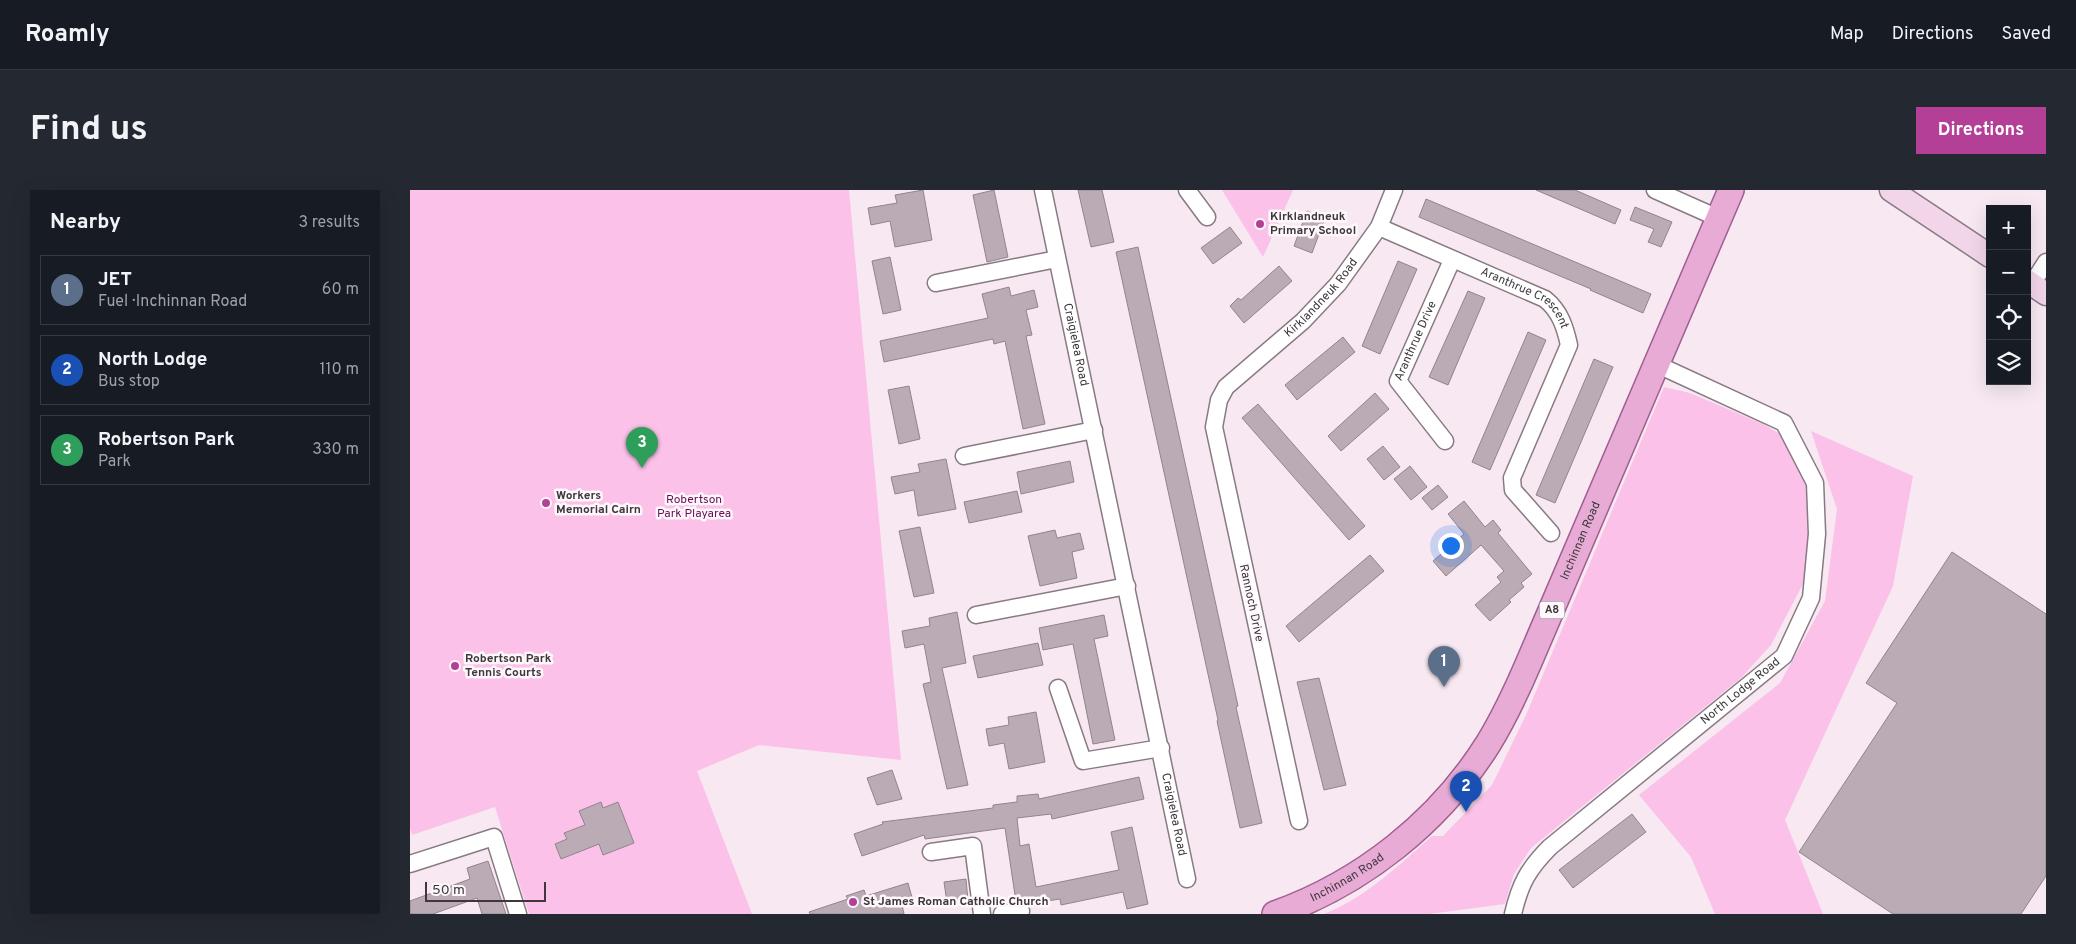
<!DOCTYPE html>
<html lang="en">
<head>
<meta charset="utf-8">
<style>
  :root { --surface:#171b24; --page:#242831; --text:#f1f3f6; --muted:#9ea1a6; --line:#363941; --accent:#b43f97 }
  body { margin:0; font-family:Overpass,sans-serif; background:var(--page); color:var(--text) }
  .controls { position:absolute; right:15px; top:15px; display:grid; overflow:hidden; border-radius:0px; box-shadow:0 5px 20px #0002 }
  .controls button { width:45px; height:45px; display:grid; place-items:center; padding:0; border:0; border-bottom:1px solid var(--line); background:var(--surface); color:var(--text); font:25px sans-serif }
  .scale { position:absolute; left:15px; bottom:12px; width:121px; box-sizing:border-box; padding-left:5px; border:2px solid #3e383c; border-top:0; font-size:14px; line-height:18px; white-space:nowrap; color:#3e383c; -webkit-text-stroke:4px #fef8fc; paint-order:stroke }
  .you { position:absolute; left:1040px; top:355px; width:18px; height:18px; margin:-12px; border:4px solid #fff; border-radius:50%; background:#1a73e8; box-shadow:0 0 0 8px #1a73e833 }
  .badge { display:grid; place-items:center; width:32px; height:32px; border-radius:50%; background:var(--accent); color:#fff; font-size:16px; font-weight:700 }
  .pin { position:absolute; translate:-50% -41px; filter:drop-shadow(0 1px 2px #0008) }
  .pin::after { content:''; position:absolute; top:26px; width:18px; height:15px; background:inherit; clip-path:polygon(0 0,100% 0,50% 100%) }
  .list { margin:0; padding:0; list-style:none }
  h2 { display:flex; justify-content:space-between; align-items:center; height:65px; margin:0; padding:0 20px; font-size:21px }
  h2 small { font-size:16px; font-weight:400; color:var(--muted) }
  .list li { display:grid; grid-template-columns:32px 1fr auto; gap:15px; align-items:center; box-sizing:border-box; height:70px; margin:0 10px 10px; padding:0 10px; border:1px solid var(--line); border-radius:0px }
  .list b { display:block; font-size:19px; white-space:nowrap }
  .list p { margin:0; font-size:16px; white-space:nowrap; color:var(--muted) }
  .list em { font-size:16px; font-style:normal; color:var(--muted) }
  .icon { flex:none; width:28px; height:28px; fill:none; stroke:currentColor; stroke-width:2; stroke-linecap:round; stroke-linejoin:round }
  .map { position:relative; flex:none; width:1636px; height:724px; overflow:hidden; border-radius:0px }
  header { display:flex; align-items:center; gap:30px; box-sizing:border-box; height:70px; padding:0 25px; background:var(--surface); border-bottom:1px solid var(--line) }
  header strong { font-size:24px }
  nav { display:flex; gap:28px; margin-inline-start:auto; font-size:18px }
  .intro { display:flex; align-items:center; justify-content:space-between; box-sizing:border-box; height:120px; padding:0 30px }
  h1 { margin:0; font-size:35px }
  .button { padding:12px 22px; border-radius:0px; background:var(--accent); color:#fff; font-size:18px; font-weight:700 }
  main { display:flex; gap:30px; padding:0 30px }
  aside { flex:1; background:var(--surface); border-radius:0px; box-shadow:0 5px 20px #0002 }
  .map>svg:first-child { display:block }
  .green { fill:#fbc1e8 }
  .building { fill:#baabb5; stroke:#92848d }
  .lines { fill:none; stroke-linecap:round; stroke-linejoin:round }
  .street-casing { stroke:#887a83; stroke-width:19 }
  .secondary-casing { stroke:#887a83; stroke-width:25 }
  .primary-casing { stroke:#a15e8e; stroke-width:28 }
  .street { stroke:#fff; stroke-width:16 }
  .secondary { stroke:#f3d5ea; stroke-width:22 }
  .primary { stroke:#e7abd6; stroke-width:25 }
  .poi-dot { fill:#b43f97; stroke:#fef8fc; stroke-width:2 }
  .labels { text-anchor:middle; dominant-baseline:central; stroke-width:5; stroke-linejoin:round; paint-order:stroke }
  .shield { fill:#fef8fc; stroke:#787276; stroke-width:1 }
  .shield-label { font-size:11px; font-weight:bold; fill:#3e383c }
  .poi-label { font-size:12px; font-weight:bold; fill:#3e383c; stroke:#fef8fc; text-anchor:start }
  .street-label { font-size:12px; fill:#3e383c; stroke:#fef8fc }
  .park-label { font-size:12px; fill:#660d53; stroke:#fef8fc }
</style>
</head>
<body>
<header>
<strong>Roamly</strong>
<nav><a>Map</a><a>Directions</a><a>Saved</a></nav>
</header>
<div class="intro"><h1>Find us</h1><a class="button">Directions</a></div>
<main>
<aside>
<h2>Nearby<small>3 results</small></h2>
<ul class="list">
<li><span class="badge" style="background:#5c6f8a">1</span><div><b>JET</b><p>Fuel · Inchinnan Road</p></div><em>60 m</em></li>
<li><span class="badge" style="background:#1a4fb4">2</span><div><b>North Lodge</b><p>Bus stop</p></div><em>110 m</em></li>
<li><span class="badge" style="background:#2e9e5b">3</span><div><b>Robertson Park</b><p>Park</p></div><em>330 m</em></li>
</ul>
</aside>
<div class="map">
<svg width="1636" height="724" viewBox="0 0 1636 724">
  <rect width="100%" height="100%" fill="#f7e8f2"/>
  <g class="green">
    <polygon points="0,0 439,0 491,570 349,555 287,581 342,724 119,724 85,617 2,645 0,638"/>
    <polygon points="812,0 883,0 853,67"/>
    <path d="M 1254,197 L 1280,203 L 1353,234 L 1373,246 L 1395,287 L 1401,329 L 1394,392 L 1361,455 L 1331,488 L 1121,658 L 1104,684 L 1095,714 L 1019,724 L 914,724 C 955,708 989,675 1022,646 L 1033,646 L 1082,595 L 1116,525 Z"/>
    <polygon points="1401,241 1503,286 1483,396 1375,630 1413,724 1305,724 1281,667 1229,605 1370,493 1415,411 1427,319"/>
  </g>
  <g class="building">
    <polygon points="513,0 522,50 485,57 480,31 461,35 458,18 487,13 485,5"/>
    <polygon points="584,0 598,67 577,72 563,5"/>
    <polygon points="668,0 692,0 704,52 681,57"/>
    <polygon points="1126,0 1165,0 1211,20 1205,34"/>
    <polygon points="1016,9 1241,104 1233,123 1180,100 1181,99 1009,27"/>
    <polygon points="1225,17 1262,32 1251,57 1238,52 1244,39 1220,30"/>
    <polygon points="897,21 915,28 902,63 884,56"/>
    <polygon points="820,37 832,53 803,74 791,58"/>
    <polygon points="728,57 828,516 826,517 852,633 830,638 807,531 808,530 706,62"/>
    <polygon points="480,67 491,120 473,124 462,71"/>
    <polygon points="988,71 1007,79 970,164 952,156"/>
    <polygon points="869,76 882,91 834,133 820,116 828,108 831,110"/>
    <polygon points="599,97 601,106 624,100 628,117 616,120 622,145 616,146 635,234 613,239 595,151 584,154 583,149 474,172 470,151 578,128 572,104"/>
    <polygon points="1058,101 1075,108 1038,195 1019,187"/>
    <polygon points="1118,142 1136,150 1080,280 1062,272"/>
    <polygon points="933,147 945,162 887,210 875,195"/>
    <polygon points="1184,169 1203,177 1145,313 1126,305"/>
    <polygon points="499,196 510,249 489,254 478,200"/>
    <polygon points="965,203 979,219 931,261 918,246"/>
    <polygon points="848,214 955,336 939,350 832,228"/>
    <polygon points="973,256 990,277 974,290 957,269"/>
    <polygon points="536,269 546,319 508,326 504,300 485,304 481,287 510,282 508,274"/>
    <polygon points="660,271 664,292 611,304 607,282"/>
    <polygon points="1000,276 1017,297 1001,310 984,289"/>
    <polygon points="1028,295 1038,307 1022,320 1012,308"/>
    <polygon points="607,301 612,322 559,333 554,312"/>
    <polygon points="1054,311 1075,337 1083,330 1091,340 1088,343 1122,384 1111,393 1114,397 1099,410 1101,412 1080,431 1065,415 1091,392 1087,387 1094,381 1071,355 1036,386 1023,371 1054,344 1038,324"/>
    <polygon points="510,337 524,403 504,407 489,341"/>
    <polygon points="645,340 647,348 670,343 674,359 662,362 667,388 630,396 618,346"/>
    <polygon points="1542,362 1636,424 1636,686 1611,724 1483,724 1389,662 1487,513 1456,493"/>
    <polygon points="960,365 974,381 889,452 876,436"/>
    <polygon points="547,422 556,473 532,478 558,595 537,599 513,494 521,492 514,454 495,458 492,441 520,436 519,428"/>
    <polygon points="694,425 698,446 684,449 705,550 683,554 663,454 633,460 629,438"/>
    <polygon points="628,453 633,475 568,488 563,466"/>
    <polygon points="909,488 936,595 914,600 887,492"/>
    <polygon points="626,522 635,572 599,579 594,553 579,556 576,539 599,535 598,527"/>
    <polygon points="482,580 492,609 467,615 457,588"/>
    <polygon points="729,587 734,609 642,629 641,624 607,628 610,656 619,654 626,697 709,680 701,642 722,637 738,714 717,719 713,702 651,715 650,709 617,714 614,712 606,712 595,638 515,649 514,645 452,666 444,644 473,634 472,632 583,618 583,615 607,612 607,606 628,604 629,609"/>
    <polygon points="191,612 193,618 208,612 224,653 193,665 189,654 151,669 145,654 157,649 154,643 175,635 169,621"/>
    <polygon points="1222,624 1236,642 1163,698 1149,680"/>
    <polygon points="78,671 96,724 72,724 67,708 23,724 0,724 0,711 60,689 57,678"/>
    <polygon points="556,689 558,711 537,713 534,692"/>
    <polygon points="498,693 503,711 492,715 494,724 400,724 399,722 438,709 436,706 454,700 456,706"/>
  </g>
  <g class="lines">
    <g class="street-casing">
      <g id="street">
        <path id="s1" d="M 633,0 L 777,689"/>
        <polyline points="777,0 797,27"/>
        <polyline points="1245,0 1308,28"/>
        <path id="s2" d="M 969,37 L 1135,109 C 1150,121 1155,137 1159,155 L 1102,288 L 1103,300 L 1141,343"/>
        <polyline points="526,93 647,69"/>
        <polyline points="1622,94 1636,72"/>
        <path id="s3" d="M 1035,251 L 988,191 L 1042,70"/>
        <polyline points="554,266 684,240"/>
        <polyline points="566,425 717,396"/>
        <polyline points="648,498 673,571 751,558"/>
        <path id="s4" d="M 889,631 L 804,237 L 809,210 L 816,197 L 893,131 L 928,94 L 969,37 L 984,0"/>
        <polyline points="521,662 563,656 572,724"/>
        <polyline points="0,674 84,647 108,724"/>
        <polyline points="592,724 611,721"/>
        <path id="s5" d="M 1103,724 C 1110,694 1118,679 1140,657 L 1374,466 L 1401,408 L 1407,344 L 1405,293 L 1374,233 L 1246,174"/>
      </g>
    </g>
    <g class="secondary-casing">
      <g id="secondary">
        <polyline points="1481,0 1580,66"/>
        <polyline points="1617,91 1636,104"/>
      </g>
    </g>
    <g class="primary-casing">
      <g id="primary">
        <path id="s6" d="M 865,724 C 952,693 1029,632 1078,554 C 1094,528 1107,500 1119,472 L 1321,0"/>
      </g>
    </g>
    <use href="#street" class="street"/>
    <use href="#secondary" class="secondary"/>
    <use href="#primary" class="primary"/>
  </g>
  <g class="poi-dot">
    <circle cx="850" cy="34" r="5"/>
    <circle cx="136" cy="313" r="5"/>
    <circle cx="45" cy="476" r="5"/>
    <circle cx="443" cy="712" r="5"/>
  </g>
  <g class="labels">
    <rect class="shield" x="1129.5" y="411.5" width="25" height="17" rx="4"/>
    <g class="shield-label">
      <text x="1142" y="420">A8</text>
    </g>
    <g class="poi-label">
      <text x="860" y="27">Kirklandneuk<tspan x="860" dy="14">Primary School</tspan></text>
      <text x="146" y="306">Workers<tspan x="146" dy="14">Memorial Cairn</tspan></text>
      <text x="55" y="469">Robertson Park<tspan x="55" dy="14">Tennis Courts</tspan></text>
      <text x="453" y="712">St James Roman Catholic Church</text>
    </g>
    <g class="street-label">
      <text stroke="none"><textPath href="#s4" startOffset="576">Kirklandneuk Road</textPath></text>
      <text stroke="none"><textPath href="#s2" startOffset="164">Aranthrue Crescent</textPath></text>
      <text stroke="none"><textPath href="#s3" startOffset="120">Aranthrue Drive</textPath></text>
      <text stroke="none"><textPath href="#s1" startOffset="158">Craigielea Road</textPath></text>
      <text stroke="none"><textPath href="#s6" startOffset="501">Inchinnan Road</textPath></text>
      <text transform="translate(841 413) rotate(78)">Rannoch Drive</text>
      <text stroke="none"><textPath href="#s5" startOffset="324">North Lodge Road</textPath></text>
      <text stroke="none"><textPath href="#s1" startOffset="638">Craigielea Road</textPath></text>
      <text stroke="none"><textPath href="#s6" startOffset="81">Inchinnan Road</textPath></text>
    </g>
    <g class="park-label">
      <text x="284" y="310">Robertson<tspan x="284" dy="14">Park Playarea</tspan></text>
    </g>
  </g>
</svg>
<div class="controls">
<button>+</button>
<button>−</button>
<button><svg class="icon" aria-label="locate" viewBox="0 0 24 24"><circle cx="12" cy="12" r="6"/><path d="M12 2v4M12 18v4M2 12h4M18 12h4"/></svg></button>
<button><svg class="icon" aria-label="layers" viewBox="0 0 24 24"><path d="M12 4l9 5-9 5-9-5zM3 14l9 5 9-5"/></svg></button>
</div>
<div class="scale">50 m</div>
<div class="you"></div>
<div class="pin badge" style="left:1034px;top:497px;background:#5c6f8a">1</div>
<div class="pin badge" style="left:1056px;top:622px;background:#1a4fb4">2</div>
<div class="pin badge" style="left:232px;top:278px;background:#2e9e5b">3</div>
</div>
</main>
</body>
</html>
